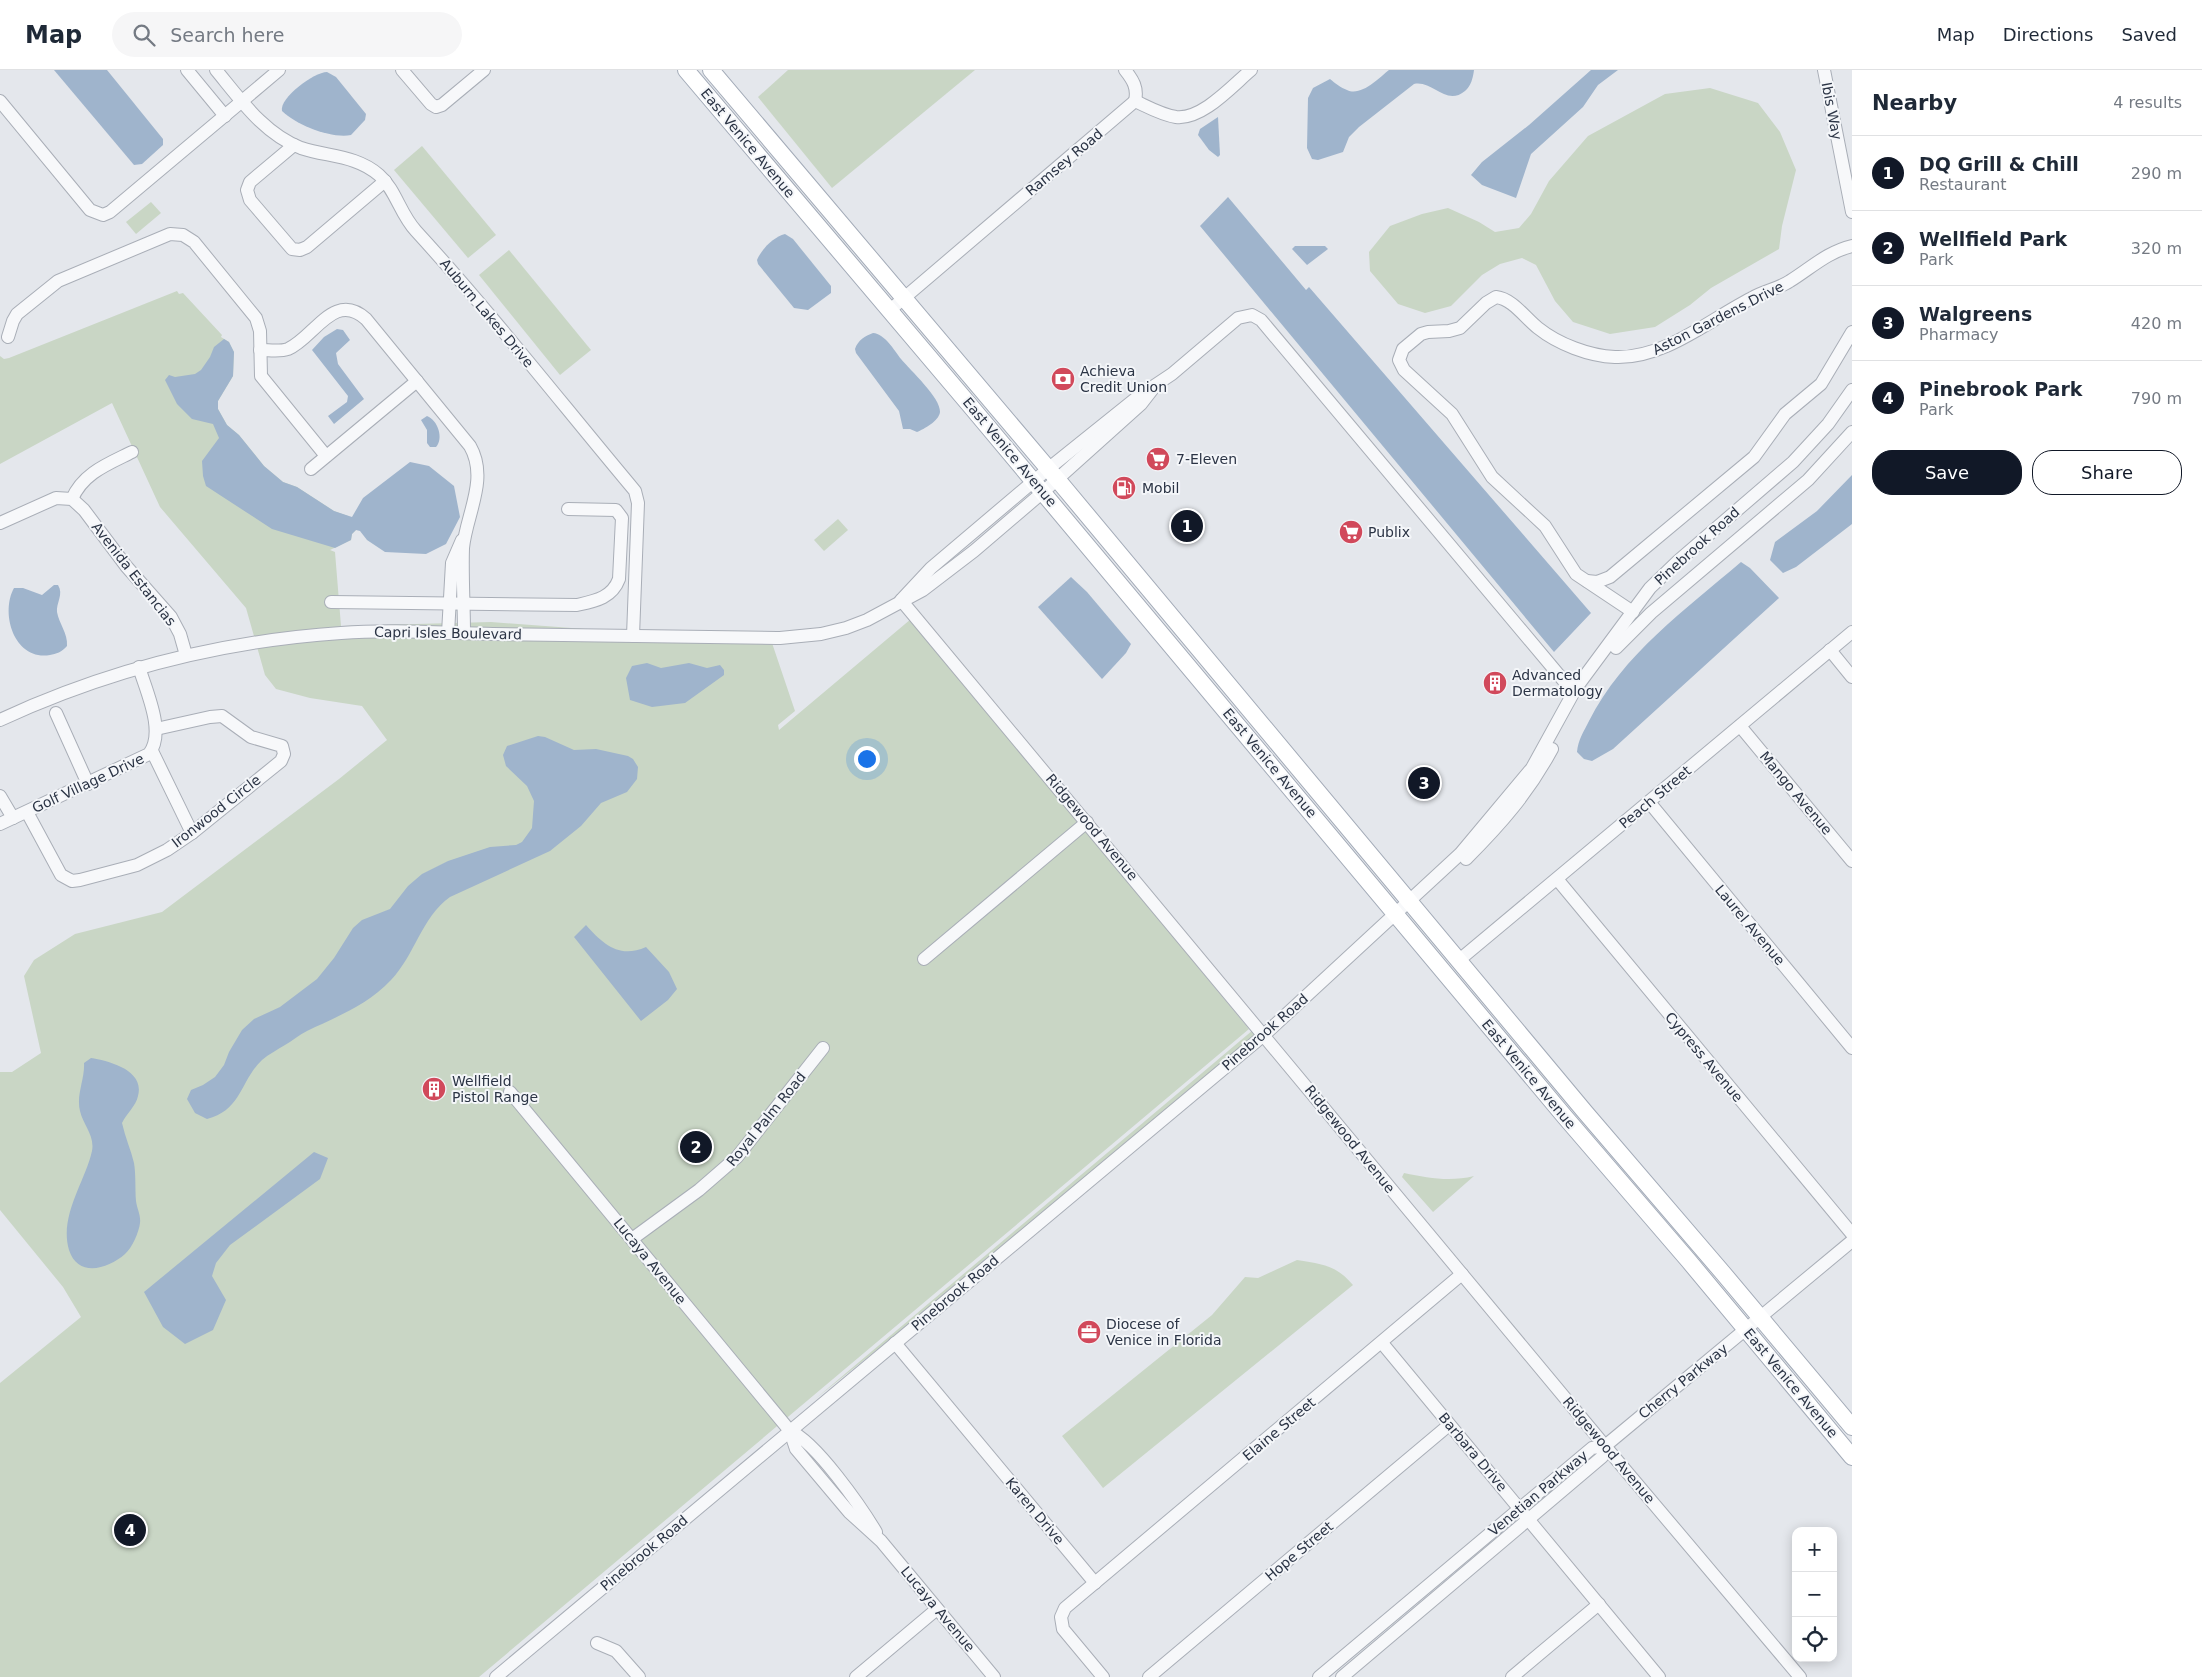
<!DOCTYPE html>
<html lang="en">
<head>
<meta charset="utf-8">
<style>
  :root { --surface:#fff; --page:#f6f6f7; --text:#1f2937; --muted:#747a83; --line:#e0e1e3; --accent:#111827 }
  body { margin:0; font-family:"DejaVu Sans",sans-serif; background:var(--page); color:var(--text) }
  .controls { position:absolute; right:15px; bottom:15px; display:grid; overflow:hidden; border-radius:10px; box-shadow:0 2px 12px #0003 }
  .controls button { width:45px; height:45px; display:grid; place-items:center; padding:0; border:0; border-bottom:1px solid var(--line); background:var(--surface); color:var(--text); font:25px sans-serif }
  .you { position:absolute; left:866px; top:688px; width:18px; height:18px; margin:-12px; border:4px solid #fff; border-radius:50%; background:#1a73e8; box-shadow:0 0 0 8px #1a73e833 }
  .badge { display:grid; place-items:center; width:32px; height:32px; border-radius:50%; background:var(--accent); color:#fff; font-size:16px; font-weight:700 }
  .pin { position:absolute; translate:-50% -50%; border:2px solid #fff; box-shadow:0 1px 5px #0006 }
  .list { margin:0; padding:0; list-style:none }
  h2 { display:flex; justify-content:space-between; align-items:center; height:65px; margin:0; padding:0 20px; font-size:21px }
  h2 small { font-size:16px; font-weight:400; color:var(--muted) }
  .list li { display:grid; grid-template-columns:32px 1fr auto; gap:15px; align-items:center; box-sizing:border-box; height:75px; padding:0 20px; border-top:1px solid var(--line) }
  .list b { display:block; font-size:19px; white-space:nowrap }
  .list p { margin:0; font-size:16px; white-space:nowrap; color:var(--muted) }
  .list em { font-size:16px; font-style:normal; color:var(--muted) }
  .actions { display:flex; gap:10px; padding:15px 20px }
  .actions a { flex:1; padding:11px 0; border:1px solid var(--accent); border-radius:20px; text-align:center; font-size:18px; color:var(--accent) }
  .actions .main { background:var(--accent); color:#fff }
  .icon { flex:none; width:28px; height:28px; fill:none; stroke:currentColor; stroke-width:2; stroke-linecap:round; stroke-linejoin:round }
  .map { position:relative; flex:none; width:1852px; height:1607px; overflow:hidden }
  header { display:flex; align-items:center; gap:30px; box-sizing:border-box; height:70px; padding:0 25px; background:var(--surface); border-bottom:1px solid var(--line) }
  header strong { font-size:24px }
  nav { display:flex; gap:28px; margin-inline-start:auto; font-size:18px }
  .search { width:350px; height:45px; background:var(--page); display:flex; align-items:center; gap:12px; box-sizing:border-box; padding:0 18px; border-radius:28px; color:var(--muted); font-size:19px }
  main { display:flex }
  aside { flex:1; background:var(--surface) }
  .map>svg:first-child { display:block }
  .green { fill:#c9d6c5 }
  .water { fill:#9fb4cc }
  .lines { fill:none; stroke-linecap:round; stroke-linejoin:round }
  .minor-casing { stroke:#a9aeb7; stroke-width:14 }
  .major-casing { stroke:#a3abb8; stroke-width:18 }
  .minor { stroke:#f7f8fa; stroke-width:12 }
  .major { stroke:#fff; stroke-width:16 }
  .labels { text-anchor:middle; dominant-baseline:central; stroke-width:4; stroke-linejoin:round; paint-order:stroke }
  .street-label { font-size:14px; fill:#2b3445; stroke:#f4f6f9 }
  .poi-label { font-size:14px; fill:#2b3445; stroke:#f4f6f9; text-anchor:start }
</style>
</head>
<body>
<header>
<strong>Map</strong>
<div class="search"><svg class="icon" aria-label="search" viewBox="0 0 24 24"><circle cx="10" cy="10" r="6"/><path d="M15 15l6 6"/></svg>Search here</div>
<nav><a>Map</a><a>Directions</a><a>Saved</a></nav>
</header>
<main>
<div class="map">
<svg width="1852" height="1607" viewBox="0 0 1852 1607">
  <rect width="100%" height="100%" fill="#e4e7ec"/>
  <g class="green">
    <polygon points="788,0 975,0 832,118 758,27"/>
    <polygon points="1710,18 1758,33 1780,62 1796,100 1782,156 1779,179 1711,218 1690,235 1655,257 1610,264 1573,252 1555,231 1536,195 1522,188 1500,194 1482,205 1451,236 1425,243 1398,234 1370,201 1369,182 1390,156 1422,144 1448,138 1479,152 1495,162 1519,158 1531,144 1549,111 1588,66 1665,24"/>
    <polygon points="422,76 496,165 468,188 394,100"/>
    <polygon points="151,132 161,143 136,164 126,152"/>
    <polygon points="509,180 591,280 560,305 479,205"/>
    <polygon points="177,221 179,224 183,223 222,265 221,267 229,272 234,282 233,306 218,331 218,339 227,355 239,365 264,396 283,412 297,417 334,441 348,446 356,460 352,464 351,470 330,480 335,482 341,556 491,552 612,561 370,567 772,573 795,641 778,655 779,660 911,549 1249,959 479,1607 0,1607 0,1313 81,1247 63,1217 0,1140 0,1002 12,1002 41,983 24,906 34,890 75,864 162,842 339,709 387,670 362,636 310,628 276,619 265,605 246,538 160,437 112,333 0,394 0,286 4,289 9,288"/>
    <polygon points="838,449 848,460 824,481 814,470"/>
    <polygon points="1253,960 1260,963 938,1231 814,1330"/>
    <path d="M 1404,1103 C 1428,1108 1450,1112 1474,1106 L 1433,1142 L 1402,1107 Z"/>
    <path d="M 1297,1190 C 1322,1194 1336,1195 1353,1215 L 1103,1418 L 1062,1366 L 1212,1245 L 1245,1207 L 1258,1208 Z"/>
  </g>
  <g class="water">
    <polygon points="54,0 107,0 163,69 163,75 142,94 134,95"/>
    <path d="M 1389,0 L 1474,0 C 1473,8 1471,16 1465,21 C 1446,37 1433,10 1414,14 L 1359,57 L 1349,67 L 1343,82 L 1318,90 L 1312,89 L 1307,78 L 1308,28 L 1313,18 L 1330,9 C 1335,13 1341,18 1347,20 C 1361,27 1379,8 1389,0 Z"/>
    <polygon points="1591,0 1618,0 1598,15 1583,37 1531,84 1516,128 1482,115 1471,105 1482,92 1529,55"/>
    <path d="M 327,2 L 336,7 L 366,44 L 365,50 L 351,65 C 332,69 296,55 282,41 C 279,28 314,2 327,2 Z"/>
    <polygon points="1218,47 1220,85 1218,87 1209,80 1198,65 1200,59"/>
    <polygon points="1228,127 1306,220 1309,217 1591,543 1554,582 1200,156"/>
    <path d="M 785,164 L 793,169 L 831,216 L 831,223 L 808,240 L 794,238 L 758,194 L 757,190 C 761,180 773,167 785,164 Z"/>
    <polygon points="1295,176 1325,176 1328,179 1307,195 1292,179"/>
    <polygon points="337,259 343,260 350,270 336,283 338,294 364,329 334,354 328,346 347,332 348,326 312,280 324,267"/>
    <path d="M 873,263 C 885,264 894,280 901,289 C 910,300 941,328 940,342 C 939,351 924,359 917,362 L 910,359 L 903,359 L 899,341 L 856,283 L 855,279 C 858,270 865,266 873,263 Z"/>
    <polygon points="224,269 229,272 234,282 233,306 218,331 218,339 227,355 239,365 264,396 283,412 297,417 334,441 352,447 363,428 410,392 429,396 454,416 460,447 446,474 426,484 385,482 367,470 360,461 356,460 352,464 351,470 335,478 272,459 206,416 203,406 202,391 219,368 213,354 192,349 177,334 165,310 169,305 175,307 195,304 201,300 210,287 214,277"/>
    <path d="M 427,346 C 438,350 444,369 436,377 L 430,377 L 427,373 L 427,360 L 421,350 Z"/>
    <polygon points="1852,405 1852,454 1796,497 1783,503 1770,490 1775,472 1817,441"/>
    <path d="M 1741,492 L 1750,498 L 1779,528 L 1613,679 L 1592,691 L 1584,689 L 1577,682 C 1578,670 1584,661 1589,651 C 1623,584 1685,540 1741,492 Z"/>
    <polygon points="1071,507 1087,522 1131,574 1126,583 1102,609 1038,537"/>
    <path d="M 54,515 L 58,515 C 64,524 56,533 57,542 C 59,554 68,563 67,576 C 62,582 56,584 50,585 C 14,591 0,543 14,518 L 23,518 L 42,525 Z"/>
    <polygon points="647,593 661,598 689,593 707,598 720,595 724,600 724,605 685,633 652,637 630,630 626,608 632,596"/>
    <path d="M 538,666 L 545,667 L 574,680 L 596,679 L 628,686 L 633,689 L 638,697 L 637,709 L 627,722 L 601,733 L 581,756 L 550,781 L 450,827 C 421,848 415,885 391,910 C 366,936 338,946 307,961 C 299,965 292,971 285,975 C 277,980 269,984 262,990 C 240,1011 242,1040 207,1049 L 195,1043 L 187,1029 L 191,1020 L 203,1015 L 215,1007 L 224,995 L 229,982 L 242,960 L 254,949 L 280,937 L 317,909 L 334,888 L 353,858 L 362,850 L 390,839 L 408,816 L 422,804 L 448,791 L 490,777 L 516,775 L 522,772 L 532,758 L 534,731 L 527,716 L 506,696 L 503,685 L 507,676 Z"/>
    <path d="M 586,855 C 603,874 619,889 646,877 L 669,902 L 677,919 L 668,930 L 641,951 L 574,867 Z"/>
    <path d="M 91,988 C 109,991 145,1000 138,1026 C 136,1036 126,1044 122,1053 C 125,1067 131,1080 134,1093 C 136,1105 135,1119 136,1131 C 137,1139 141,1145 140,1153 C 139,1162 132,1178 125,1184 C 108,1199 78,1208 69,1180 C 59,1146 85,1112 92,1081 C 95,1065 83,1055 80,1041 C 76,1025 85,1009 84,993 Z"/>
    <polygon points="314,1082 328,1088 320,1109 230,1175 216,1193 212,1206 226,1230 213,1260 185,1274 163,1257 144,1222"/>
  </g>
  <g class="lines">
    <g class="minor-casing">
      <g id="minor">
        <polyline points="187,0 225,46"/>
        <path d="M 216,0 C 240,29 264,64 301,78 C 328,87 356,85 379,105 C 396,120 400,144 416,161 C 492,244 562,334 635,421 L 638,433 L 633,566"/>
        <polyline points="402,0 431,34 436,37 442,35 484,0"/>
        <path d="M 1125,0 C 1133,10 1138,18 1135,31"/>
        <polyline points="1824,0 1852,142"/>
        <polyline points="0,31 90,140 103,145 110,142 279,0"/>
        <path d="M 1135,31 C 1148,37 1162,45 1176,47 C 1202,50 1232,16 1251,0"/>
        <polyline points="294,75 250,112 247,120 250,130 292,179 300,180 307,177 385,111"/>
        <polyline points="890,240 1135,31"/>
        <polyline points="8,267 13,251 17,244 58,211 170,164 183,165 194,172 256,248 260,261 261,306 326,386"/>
        <path d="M 260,280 C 269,280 280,282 288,279 C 314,268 334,220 366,249 L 470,376 C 489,409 466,445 463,478 C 462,506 464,535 464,563"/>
        <polyline points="311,399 417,311"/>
        <path d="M 72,429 C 83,403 108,394 132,382"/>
        <polyline points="0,453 56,428 72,429 84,440 126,496 171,547 180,564 186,585"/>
        <polyline points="1587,511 1597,512 1610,507 1754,387 1785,344 1821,314 1852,262"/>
        <polyline points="903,528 931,498 1048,399 1139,326 1172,304 1238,248 1252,245 1261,250 1553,598 1563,610 1576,618"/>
        <polyline points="901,530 1605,1376 1800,1607"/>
        <path d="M 331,532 L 577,535 C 595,531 612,528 619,509 L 622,448 L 616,440 L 568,439"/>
        <path d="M 1633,542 L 1576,504 L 1545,456 L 1492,407 L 1452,344 L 1404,300 L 1399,290 L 1403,279 L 1421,264 L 1428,262 L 1449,261 L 1460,258 L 1486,233 L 1496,227 C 1513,229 1525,248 1538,258 C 1558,274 1589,286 1615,287 C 1665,289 1710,249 1752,228 C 1764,221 1778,219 1790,211 C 1811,198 1827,182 1852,176"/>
        <polyline points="448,563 452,493 462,470"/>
        <polyline points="1616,578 1651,543 1808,410 1852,362"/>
        <polyline points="1830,580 1852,607"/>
        <polyline points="56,643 88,714"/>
        <path d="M 0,650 C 108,600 223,571 341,563 C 392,559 443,563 493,564 C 588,565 684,567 780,568 L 821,564 L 846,558 L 867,550 L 923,520 L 974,481 L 1043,422 L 1141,334 L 1155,316"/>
        <polyline points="1740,656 1852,791"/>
        <polyline points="152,681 192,763"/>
        <polyline points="0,726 13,748"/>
        <polyline points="1649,732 1852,978"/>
        <polyline points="27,742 61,805 72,811 80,810 137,795 167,780 192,763 281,691 284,684 282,676 251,667 222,646 210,647 156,659"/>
        <path d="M 0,754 L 149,684 C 166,662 146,621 139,597"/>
        <path d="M 1466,789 C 1502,753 1528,723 1552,679"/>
        <polyline points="1557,809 1852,1164"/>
        <polyline points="924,889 1087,752"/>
        <polyline points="1458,891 1852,562"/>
        <polyline points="510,1022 790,1361 796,1379 849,1442 881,1471 994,1607"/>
        <polyline points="632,1169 699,1120 737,1087 823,978"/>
        <polyline points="895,1273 1095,1513"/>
        <polyline points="1382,1273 1659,1607"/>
        <path d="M 790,1361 C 816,1372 861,1437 876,1462"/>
        <polyline points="597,1573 616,1581 639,1607"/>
        <polyline points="496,1607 1264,965 1460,784 1532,698 1576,618 1650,518 1678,491 1793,392 1828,354 1852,320"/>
        <polyline points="856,1607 937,1539"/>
        <polyline points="1103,1607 1063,1559 1061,1547 1065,1538 1462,1204"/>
        <polyline points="1149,1607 1449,1355"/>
        <polyline points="1319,1607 1592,1378 1605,1376 1852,1171"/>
        <polyline points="1342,1607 1602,1387 1605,1376"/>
        <polyline points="1512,1607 1599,1534"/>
      </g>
    </g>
    <g class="major-casing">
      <g id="major">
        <polyline points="686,0 973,339 1565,1047 1688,1190 1852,1387"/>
        <polyline points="711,0 1057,409 1585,1042 1723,1203 1852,1357"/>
      </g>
    </g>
    <use href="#minor" class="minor"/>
    <use href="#major" class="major"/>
  </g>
  <defs>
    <g id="bank-disc" transform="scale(1.25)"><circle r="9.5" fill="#d1495b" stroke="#f4f6f9"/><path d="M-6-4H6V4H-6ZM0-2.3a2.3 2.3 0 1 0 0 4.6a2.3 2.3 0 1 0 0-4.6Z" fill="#fff"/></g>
    <g id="supermarket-disc" transform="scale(1.25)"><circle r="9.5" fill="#d1495b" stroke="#f4f6f9"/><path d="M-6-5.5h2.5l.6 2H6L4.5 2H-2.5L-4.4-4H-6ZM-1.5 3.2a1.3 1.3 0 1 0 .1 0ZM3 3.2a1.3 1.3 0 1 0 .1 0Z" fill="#fff"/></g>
    <g id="fuel-disc" transform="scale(1.25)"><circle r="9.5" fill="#d1495b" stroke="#f4f6f9"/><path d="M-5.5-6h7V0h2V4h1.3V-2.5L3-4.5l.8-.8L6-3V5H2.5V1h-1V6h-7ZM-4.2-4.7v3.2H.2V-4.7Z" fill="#fff"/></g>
    <g id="building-disc" transform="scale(1.25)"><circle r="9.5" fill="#d1495b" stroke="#f4f6f9"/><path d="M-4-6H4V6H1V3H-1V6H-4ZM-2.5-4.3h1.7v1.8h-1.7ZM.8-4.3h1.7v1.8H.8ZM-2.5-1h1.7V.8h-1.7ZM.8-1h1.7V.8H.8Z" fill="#fff"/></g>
    <g id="office-disc" transform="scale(1.25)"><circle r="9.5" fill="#d1495b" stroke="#f4f6f9"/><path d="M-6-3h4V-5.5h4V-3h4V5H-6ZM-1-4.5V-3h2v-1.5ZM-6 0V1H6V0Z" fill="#fff"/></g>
  </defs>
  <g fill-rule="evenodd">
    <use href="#bank-disc" x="1063" y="309"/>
    <use href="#supermarket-disc" x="1158" y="389"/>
    <use href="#fuel-disc" x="1124" y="418"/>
    <use href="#supermarket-disc" x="1351" y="462"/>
    <use href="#building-disc" x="1495" y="613"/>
    <use href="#building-disc" x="434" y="1019"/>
    <use href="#office-disc" x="1089" y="1262"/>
  </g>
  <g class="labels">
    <g class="street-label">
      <text transform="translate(1832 41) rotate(79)">Ibis Way</text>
      <text transform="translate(748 73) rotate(50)">East Venice Avenue</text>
      <text transform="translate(1064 92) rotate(-40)">Ramsey Road</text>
      <text transform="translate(487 243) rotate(50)">Auburn Lakes Drive</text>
      <text transform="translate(1718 248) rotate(-27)">Aston Gardens Drive</text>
      <text transform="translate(1010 382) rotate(50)">East Venice Avenue</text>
      <text transform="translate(1697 476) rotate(-42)">Pinebrook Road</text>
      <text transform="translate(134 504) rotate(52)">Avenida Estancias</text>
      <text transform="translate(448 563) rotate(1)">Capri Isles Boulevard</text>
      <text transform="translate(1270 693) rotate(50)">East Venice Avenue</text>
      <text transform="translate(88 713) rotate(-25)">Golf Village Drive</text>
      <text transform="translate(1796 723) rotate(50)">Mango Avenue</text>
      <text transform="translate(1655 727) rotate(-40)">Peach Street</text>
      <text transform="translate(216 741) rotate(-38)">Ironwood Circle</text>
      <text transform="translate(1092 757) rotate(50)">Ridgewood Avenue</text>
      <text transform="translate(1750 855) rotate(50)">Laurel Avenue</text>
      <text transform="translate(1265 962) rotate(-41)">Pinebrook Road</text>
      <text transform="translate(1704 987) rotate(50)">Cypress Avenue</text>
      <text transform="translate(1529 1004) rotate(50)">East Venice Avenue</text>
      <text transform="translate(766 1049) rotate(-51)">Royal Palm Road</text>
      <text transform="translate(1350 1069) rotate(51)">Ridgewood Avenue</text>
      <text transform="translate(650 1191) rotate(51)">Lucaya Avenue</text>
      <text transform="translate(955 1223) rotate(-40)">Pinebrook Road</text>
      <text transform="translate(1683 1311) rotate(-39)">Cherry Parkway</text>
      <text transform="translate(1791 1313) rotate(50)">East Venice Avenue</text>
      <text transform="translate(1279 1359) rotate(-40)">Elaine Street</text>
      <text transform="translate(1609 1380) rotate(50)">Ridgewood Avenue</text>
      <text transform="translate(1473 1382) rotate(50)">Barbara Drive</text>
      <text transform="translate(1538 1423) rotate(-40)">Venetian Parkway</text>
      <text transform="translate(1035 1441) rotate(50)">Karen Drive</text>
      <text transform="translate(1299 1481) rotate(-40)">Hope Street</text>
      <text transform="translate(644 1483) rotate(-40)">Pinebrook Road</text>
      <text transform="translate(938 1539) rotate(50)">Lucaya Avenue</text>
    </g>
    <g class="poi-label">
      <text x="1080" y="301">Achieva<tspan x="1080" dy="16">Credit Union</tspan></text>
      <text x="1176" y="389">7-Eleven</text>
      <text x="1142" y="418">Mobil</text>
      <text x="1368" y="462">Publix</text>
      <text x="1512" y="605">Advanced<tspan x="1512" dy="16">Dermatology</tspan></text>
      <text x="452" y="1011">Wellfield<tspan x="452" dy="16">Pistol Range</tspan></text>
      <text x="1106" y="1254">Diocese of<tspan x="1106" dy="16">Venice in Florida</tspan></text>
    </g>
  </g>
</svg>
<div class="controls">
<button>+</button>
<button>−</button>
<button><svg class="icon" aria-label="locate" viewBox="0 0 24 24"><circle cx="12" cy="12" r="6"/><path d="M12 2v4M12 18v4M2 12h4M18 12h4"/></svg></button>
</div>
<div class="you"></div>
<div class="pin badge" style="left:1187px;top:456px">1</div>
<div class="pin badge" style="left:696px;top:1077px">2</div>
<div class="pin badge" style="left:1424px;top:713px">3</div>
<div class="pin badge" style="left:130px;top:1460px">4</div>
</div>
<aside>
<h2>Nearby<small>4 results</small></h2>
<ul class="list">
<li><span class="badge">1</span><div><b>DQ Grill &amp; Chill</b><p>Restaurant</p></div><em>290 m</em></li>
<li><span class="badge">2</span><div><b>Wellfield Park</b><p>Park</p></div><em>320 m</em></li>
<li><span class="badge">3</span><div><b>Walgreens</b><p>Pharmacy</p></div><em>420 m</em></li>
<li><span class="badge">4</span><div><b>Pinebrook Park</b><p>Park</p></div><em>790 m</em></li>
</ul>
<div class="actions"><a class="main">Save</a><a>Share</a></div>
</aside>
</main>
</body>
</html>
